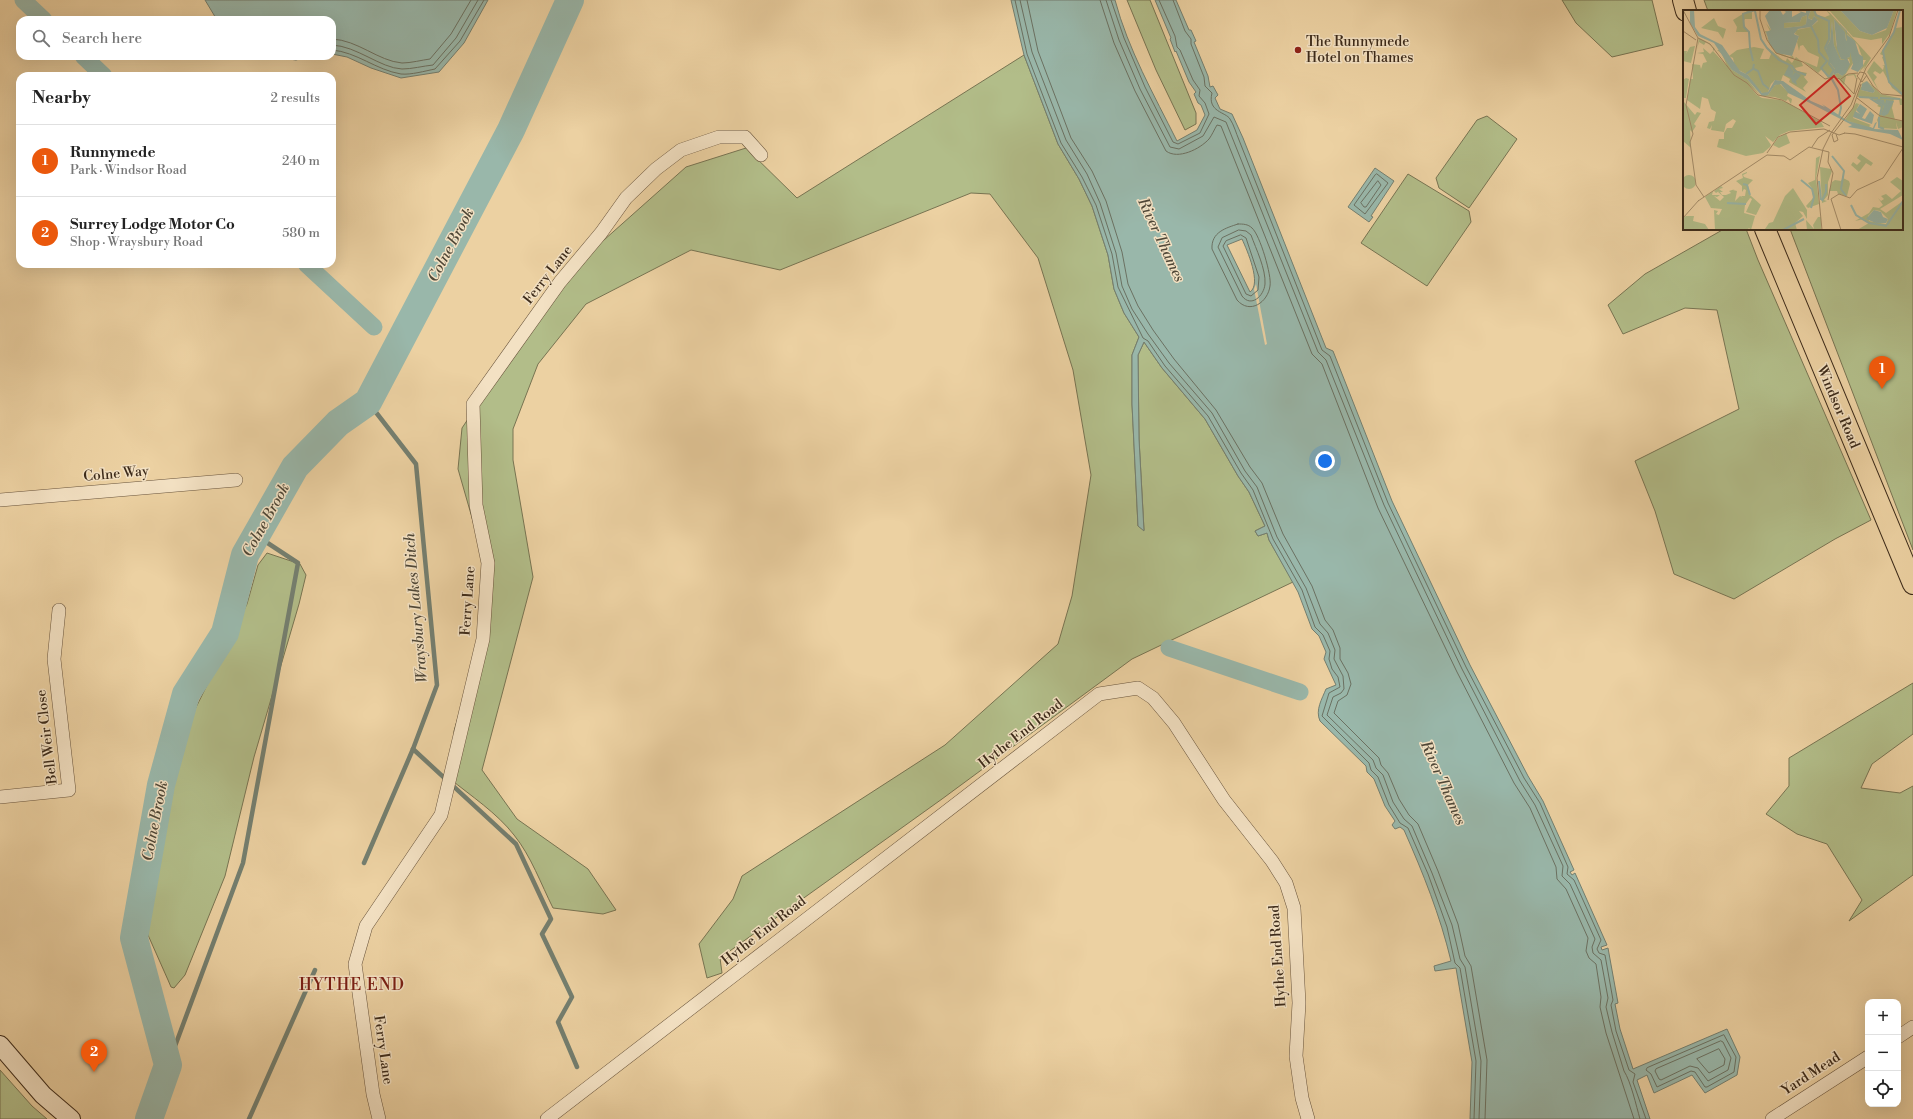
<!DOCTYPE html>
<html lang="en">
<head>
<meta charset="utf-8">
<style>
  :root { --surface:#fff; --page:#f6f6f6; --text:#222; --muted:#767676; --line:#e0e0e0; --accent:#ea580c }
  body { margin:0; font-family:"Libre Bodoni",serif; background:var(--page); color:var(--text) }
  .controls { position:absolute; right:12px; bottom:12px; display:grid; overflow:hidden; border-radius:8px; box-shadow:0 4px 16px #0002 }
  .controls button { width:36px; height:36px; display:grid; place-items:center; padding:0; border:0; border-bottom:1px solid var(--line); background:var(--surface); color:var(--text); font:20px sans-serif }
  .you { position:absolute; left:1325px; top:461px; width:14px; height:14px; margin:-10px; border:3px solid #fff; border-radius:50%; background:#1a73e8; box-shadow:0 0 0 6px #1a73e833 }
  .badge { display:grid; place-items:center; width:26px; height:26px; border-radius:50%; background:var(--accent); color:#fff; font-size:13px; font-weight:700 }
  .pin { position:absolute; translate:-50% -33px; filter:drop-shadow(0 1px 2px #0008) }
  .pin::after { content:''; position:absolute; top:21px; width:14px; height:12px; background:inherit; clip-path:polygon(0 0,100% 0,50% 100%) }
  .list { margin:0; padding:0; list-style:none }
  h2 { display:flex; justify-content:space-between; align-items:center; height:52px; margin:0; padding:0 16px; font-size:17px }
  h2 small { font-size:13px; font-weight:400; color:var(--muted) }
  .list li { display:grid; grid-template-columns:26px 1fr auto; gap:12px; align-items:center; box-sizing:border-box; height:72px; padding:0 16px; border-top:1px solid var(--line) }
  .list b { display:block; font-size:15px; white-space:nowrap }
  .list p { margin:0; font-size:13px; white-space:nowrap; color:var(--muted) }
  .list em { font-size:13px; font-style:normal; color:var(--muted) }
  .icon { flex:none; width:22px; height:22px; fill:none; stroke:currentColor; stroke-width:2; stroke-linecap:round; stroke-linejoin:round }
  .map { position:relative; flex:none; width:1913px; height:1119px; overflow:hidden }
  .search { position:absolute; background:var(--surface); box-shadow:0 4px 16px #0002; left:16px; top:16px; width:320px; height:44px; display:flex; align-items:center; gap:10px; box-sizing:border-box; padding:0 14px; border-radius:12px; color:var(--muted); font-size:15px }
  .panel { position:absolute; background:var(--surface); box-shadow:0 4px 16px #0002; left:16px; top:72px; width:320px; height:196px; border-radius:12px }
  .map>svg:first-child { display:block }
  .green { fill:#b2bd89; stroke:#787452 }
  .water { fill:#99b7aa; stroke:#747f70; fill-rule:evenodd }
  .pier { fill:#ecd1a2 }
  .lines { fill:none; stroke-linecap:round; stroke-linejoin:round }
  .shore { stroke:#6b7162; stroke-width:1 }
  .stream { stroke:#747f70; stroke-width:4.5 }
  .canal { stroke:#99b7aa; stroke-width:17 }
  .river { stroke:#99b7aa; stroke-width:28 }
  .minor-casing { stroke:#69543c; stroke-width:14 }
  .secondary-casing { stroke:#3d2b1a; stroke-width:20 }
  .primary-casing { stroke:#3d2b1a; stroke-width:22 }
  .minor { stroke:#f3e1c3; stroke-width:13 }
  .secondary { stroke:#f3e1c3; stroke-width:18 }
  .primary { stroke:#ecd1a2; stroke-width:20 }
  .poi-dot { fill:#8f2418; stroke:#f3e1c3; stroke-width:1.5 }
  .labels { text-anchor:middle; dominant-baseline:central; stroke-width:3; stroke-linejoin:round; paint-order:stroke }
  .poi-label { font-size:14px; fill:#3d2b1a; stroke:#f3e1c3; text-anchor:start }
  .street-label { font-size:14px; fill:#3d2b1a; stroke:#f3e1c3 }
  .water-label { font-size:15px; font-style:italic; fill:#4f4737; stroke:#f3e1c3 }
  .quarter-label { font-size:16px; letter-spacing:1px; fill:#7a1f14; stroke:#f3e1c3 }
  .inset-river { fill:none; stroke:#99b7aa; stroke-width:2 }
  .inset-road { fill:none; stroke:#a68f6c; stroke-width:1 }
  .view { fill:#d62828; fill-opacity:0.15; stroke:#d62828; stroke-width:2 }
  .inset-edge { fill:none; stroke:#3d2b1a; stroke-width:2 }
</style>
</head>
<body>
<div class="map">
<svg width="1913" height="1119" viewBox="0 0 1913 1119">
  <rect width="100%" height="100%" fill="#ecd1a2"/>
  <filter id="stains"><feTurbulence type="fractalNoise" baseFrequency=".005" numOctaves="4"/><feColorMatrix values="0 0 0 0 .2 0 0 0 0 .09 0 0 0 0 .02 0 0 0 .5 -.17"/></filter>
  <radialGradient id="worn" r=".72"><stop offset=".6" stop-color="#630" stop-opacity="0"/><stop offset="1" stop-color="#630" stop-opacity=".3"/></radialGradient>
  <g class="green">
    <polygon points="1127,0 1150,0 1196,113 1196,124 1185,130 1156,70"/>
    <polygon points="1562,0 1652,0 1663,45 1612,57 1576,23"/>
    <polygon points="1704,0 1913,0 1913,550 1790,229 1902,229 1902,11 1708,11"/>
    <path d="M 1024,55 L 1058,144 L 1079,179 L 1092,206 L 1108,255 L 1114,289 L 1124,313 L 1139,337 L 1132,355 L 1132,404 L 1138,526 L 1144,530 L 1139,439 L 1138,355 L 1144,342 L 1162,368 L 1205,419 L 1238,476 L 1249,492 L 1265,526 L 1255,531 L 1258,536 L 1267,533 L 1269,540 L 1293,582 L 1132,659 L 942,799 L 720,958 L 722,973 L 707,978 L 699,944 L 733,899 L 742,876 L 945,745 L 1058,644 L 1072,596 L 1091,475 L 1073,370 L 1038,258 L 990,194 L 971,193 L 780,270 L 691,250 L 586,304 L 538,364 L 513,429 L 513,460 L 533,577 L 482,770 L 517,819 L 588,869 L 616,910 L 603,914 L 553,908 C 541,884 531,856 514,835 C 497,813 471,796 449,778 L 456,759 L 454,731 L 477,653 L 485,563 L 458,469 L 462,428 L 545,304 L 595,248 L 686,167 L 746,148 L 797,198 Z"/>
    <polygon points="1487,116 1517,139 1469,208 1439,188 1436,178 1477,120"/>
    <polygon points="1408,174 1469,211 1471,222 1427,286 1361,243"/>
    <polygon points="1724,229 1746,229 1758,260 1871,520 1835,539 1734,599 1674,574 1655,511 1635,461 1739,409 1717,310 1685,308 1623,334 1608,305 1645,274"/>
    <polygon points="267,553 300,564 306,575 299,604 254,757 225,876 185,975 174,988 171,987 168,980 148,935 144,919 144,885 177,746 247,604 258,565"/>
    <polygon points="1913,683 1913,734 1872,764 1861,788 1900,793 1913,786 1913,875 1849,921 1862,900 1827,844 1797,834 1766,814 1789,786 1789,758"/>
    <polygon points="0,1070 32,1106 47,1119 0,1119"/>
  </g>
  <g class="water">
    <polygon points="205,0 488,0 464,43 439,72 401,78 371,68 347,57 332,54 332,20 217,20"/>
    <path d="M 1011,0 L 1115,0 C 1128,49 1154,95 1177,141 L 1197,130 L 1205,115 L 1201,105 L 1198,103 L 1194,94 L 1196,92 L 1189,82 L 1176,51 L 1175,52 L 1170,39 L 1171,38 L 1155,0 L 1176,0 L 1189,30 L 1191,30 L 1196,41 L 1194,42 L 1208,76 L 1210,87 L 1213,86 L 1218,95 L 1215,98 L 1220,109 L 1232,114 L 1243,138 L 1326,348 L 1333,351 L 1392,501 L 1470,665 L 1528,776 L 1543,801 L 1574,870 L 1570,872 L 1572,875 L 1575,873 L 1607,945 L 1601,947 L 1602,950 L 1608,948 L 1618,1003 L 1615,1004 L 1620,1029 L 1633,1069 L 1727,1029 L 1740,1057 L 1737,1075 L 1705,1093 L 1692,1075 L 1654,1093 L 1647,1075 L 1637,1080 L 1650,1119 L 1470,1119 L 1472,1062 L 1456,968 L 1435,971 L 1434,966 L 1451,961 C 1440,915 1423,873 1404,830 L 1400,827 L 1395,829 L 1392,825 L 1395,821 L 1385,806 L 1374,779 L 1367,772 L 1366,766 L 1320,721 C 1315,710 1322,699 1326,689 L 1336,685 L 1324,659 L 1326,652 L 1319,636 L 1312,629 L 1298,592 L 1269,540 L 1267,533 L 1258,536 L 1255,531 L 1265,526 L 1249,492 L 1238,476 L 1205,419 L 1162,368 L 1144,342 L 1138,355 L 1139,439 L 1144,531 L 1138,526 L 1132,404 L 1132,355 L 1139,337 L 1124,313 L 1114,289 L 1108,255 L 1092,206 L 1079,179 L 1058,144 L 1024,55 ZM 1242,239 C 1247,250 1262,284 1250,292 L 1227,245 Z"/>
    <polygon points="269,56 310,56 296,60"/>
    <polygon points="1375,168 1394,181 1371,216 1373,217 1369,222 1348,207"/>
  </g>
  <polygon class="pier" points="1256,284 1267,344 1265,345 1254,289"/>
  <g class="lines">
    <g class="shore">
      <polyline points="1015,0 1027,54 1061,143 1082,177 1096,205 1112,254 1118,287 1143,338 1148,341 1165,366 1208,416 1241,473 1253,490 1273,539 1302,590 1315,627 1323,635 1330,651 1329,659 1332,669 1338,677 1340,687 1329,693 1322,716 1369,763 1371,770 1378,777 1389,805 1400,823 1408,828 1428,874 1447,927 1455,963 1460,968 1476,1061 1474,1119"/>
      <polyline points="1020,0 1032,52 1066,140 1087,174 1100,203 1116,253 1122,286 1132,309 1148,334 1169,363 1212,413 1245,471 1257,487 1277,537 1306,588 1320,624 1328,633 1335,650 1334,659 1343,676 1344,689 1341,693 1333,697 1327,715 1373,760 1376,768 1383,775 1393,802 1404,819 1412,826 1432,873 1452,925 1460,959 1465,967 1481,1061 1479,1119"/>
      <polyline points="1027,0 1038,51 1071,138 1092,171 1106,201 1122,252 1128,284 1138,306 1153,330 1174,359 1216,410 1250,467 1262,483 1283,534 1312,586 1325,620 1333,630 1340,648 1340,659 1348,673 1351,684 1347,695 1338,701 1334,713 1379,758 1381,765 1388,773 1399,799 1409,815 1418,824 1438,871 1458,924 1465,956 1471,966 1487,1060 1485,1119"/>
      <path d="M 1100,0 L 1114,43 L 1135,91 L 1166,151 C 1178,160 1200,149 1209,139 C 1212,135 1214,130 1217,125 L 1221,126 L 1312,354 L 1322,364 L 1378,508 L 1457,672 L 1514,783 L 1530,808 L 1556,867 L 1557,879 L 1566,889 L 1588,938 L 1586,951 L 1589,958 L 1596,964 L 1601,997 L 1600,1007 L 1606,1033 L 1634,1119"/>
      <path d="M 1106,0 L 1119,40 L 1140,89 L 1170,147 L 1179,149 L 1203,136 L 1214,117 L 1226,122 L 1318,352 L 1326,360 L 1384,505 L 1462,669 L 1520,781 L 1535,805 L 1563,866 L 1562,876 L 1570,884 L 1595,939 L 1592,947 L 1593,953 L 1601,960 L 1608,998 L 1606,1007 L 1612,1032 L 1624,1071 C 1631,1082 1636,1105 1640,1119"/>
      <polyline points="1111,0 1124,38 1145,87 1173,142 1178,144 1200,133 1209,114 1205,103 1199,96 1200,90 1193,80 1180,50 1177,47 1175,36 1159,0"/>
      <path d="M 1173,0 L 1185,31 L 1191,39 L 1191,44 L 1204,77 L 1205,86 L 1212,93 C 1207,112 1226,112 1230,119 C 1234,125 1236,133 1239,140 L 1322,350 L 1330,356 L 1388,503 L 1466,667 L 1524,778 L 1540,803 L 1568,867 L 1567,874 L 1574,880 L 1601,940 L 1597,949 L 1599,953 L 1605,955 L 1613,1000 L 1611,1005 L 1616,1031 L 1629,1070 L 1635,1074 L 1633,1082 L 1646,1119"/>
      <path d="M 332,39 C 358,40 378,61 402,63 C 411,63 422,60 430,59 L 451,34 L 471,0"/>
      <path d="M 332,45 C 357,46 380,68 402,69 C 412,69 423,66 433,65 L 456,38 L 478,0"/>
      <path d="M 332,50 C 357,52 376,70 401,74 C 411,75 425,71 435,69 L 460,41 L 484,0"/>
      <polygon points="1377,174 1388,183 1365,214 1354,205 1375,175"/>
      <polygon points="1378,181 1381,185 1366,207 1364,207 1361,203"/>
      <path d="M 1238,224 C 1243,224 1248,224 1252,228 C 1260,235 1272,276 1270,286 C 1268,302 1250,315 1237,300 L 1212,249 C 1211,232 1226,228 1238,224 Z"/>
      <path d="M 1239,230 L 1246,231 L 1251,235 C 1256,249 1266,269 1265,284 C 1264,296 1251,308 1242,296 L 1218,247 L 1222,238 Z"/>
      <polygon points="1241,235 1246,238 1259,277 1258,290 1251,296 1246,294 1223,246 1226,241"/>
      <polygon points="1724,1035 1736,1057 1734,1072 1707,1087 1705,1087 1695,1072 1691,1071 1657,1087 1651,1074 1646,1070 1647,1068"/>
      <polygon points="1721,1041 1723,1042 1731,1058 1728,1070 1708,1081 1698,1068 1690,1066 1661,1080 1659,1079 1655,1071 1656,1069"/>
      <polygon points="1719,1049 1725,1059 1724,1065 1709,1073 1697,1059"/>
    </g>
    <g class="stream">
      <polyline points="413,749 516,844 551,919 542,934 572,997 558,1022 577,1067"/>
      <polyline points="364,863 413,749 437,685 416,464 368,402"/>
      <polyline points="168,1065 243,863 298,563 257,536"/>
      <polyline points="249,1119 315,970"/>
    </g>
    <g class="canal">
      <polyline points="23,0 44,20"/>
      <polyline points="83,56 104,76"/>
      <polyline points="306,264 374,327"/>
      <polyline points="1169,648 1300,692"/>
    </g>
    <polyline class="river" points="149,1119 168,1065 134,938 161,785 186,694 225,633 245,555 295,467 338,423 368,402 511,130 570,0"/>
    <g class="minor-casing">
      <g id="minor">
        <polyline points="0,500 236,480"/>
        <polyline points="0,797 69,790 54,659 59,610"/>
        <polyline points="1898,1037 1913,1027"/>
        <polyline points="379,1119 373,1094 355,964 366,926 441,815 483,639 488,563 476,505 473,404 560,282 601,233 626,198 656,169 681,150 719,137 745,137 761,155"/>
        <polyline points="547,1119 1099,694 1138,688 1153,698 1174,723 1224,800 1272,861 1286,883 1294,908 1299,1003 1296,1056 1302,1098 1308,1119"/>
        <polyline points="1772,1119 1868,1057"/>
      </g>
    </g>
    <g class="secondary-casing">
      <polyline id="secondary" points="0,1045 43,1095 71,1119"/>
    </g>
    <g class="primary-casing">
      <g id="primary">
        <polyline points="1683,0 1686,11"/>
        <polyline points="1765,229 1913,584"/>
      </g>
    </g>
    <use href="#minor" class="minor"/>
    <use href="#secondary" class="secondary"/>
    <use href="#primary" class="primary"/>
  </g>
  <circle class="poi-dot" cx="1298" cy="50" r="4"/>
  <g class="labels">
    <g class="poi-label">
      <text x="1306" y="42">The Runnymede<tspan x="1306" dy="16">Hotel on Thames</tspan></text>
    </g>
    <g class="street-label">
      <text transform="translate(548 275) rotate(-52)">Ferry Lane</text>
      <text transform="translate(1838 407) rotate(67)">Windsor Road</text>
      <text transform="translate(116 474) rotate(-5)">Colne Way</text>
      <text transform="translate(468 601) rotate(-86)">Ferry Lane</text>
      <text transform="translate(1021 734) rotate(-38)">Hythe End Road</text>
      <text transform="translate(47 737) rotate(-97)">Bell Weir Close</text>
      <text transform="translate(764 931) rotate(-38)">Hythe End Road</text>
      <text transform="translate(1278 956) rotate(-94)">Hythe End Road</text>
      <text transform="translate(383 1050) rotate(82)">Ferry Lane</text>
      <text transform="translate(1811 1074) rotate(-33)">Yard Mead</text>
    </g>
    <g class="water-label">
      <text transform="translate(1161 240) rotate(65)">River Thames</text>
      <text transform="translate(451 245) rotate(-62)">Colne Brook</text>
      <text transform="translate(266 520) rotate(-61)">Colne Brook</text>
      <text transform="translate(416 608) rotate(-95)">Wraysbury Lakes Ditch</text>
      <text transform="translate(1443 783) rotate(66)">River Thames</text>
      <text transform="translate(155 821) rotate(-79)">Colne Brook</text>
    </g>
    <g class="quarter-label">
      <text x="352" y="985">HYTHE END</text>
    </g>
  </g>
  <g transform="translate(1683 10)">
    <rect width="220" height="220" fill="#ecd1a2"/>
    <path d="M 66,0 L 72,0 L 69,1 L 69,9 L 62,9 L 60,12 L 65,22 L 53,22 L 54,17 L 50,10 ZM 128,0 L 132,0 L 134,5 L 142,7 L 147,5 L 143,0 L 147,3 L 188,48 L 180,61 L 182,56 L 176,62 L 183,50 L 180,50 L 175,35 L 164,24 L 170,53 L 162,65 L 172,64 L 173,66 L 174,71 L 171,65 L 163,66 L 161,75 L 154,67 L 145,68 L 139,59 L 135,63 L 120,51 L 134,57 L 136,47 L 125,42 L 120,35 L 117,36 L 116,41 L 114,32 L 116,26 L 105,20 L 88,20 L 88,25 L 87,21 L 83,22 L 84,27 L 92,41 L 106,47 L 110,46 L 111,49 L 100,46 L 93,43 L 87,35 L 84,28 L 82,21 L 87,21 L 83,13 L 88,20 L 107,20 L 112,24 L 113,20 L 128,17 L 135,11 L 131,6 L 130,10 L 125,8 ZM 151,9 L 162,23 L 167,47 L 158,49 L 153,34 ZM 149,11 L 151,35 L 156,48 L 159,50 L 166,49 L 167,53 L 159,66 L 155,63 L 150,65 L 152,59 L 147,53 L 143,37 L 147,31 ZM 146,0 L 157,0 L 177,21 L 189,25 L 203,20 L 211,0 L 214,0 L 207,23 L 199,34 L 199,28 L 188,30 L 170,27 ZM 124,5 L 123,14 L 120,16 L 101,18 L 101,13 L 117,12 L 119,7 ZM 31,8 L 35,16 L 43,19 L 40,29 L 35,22 L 18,18 ZM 220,17 L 220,86 L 209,78 L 200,61 L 197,64 L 192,61 L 190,63 L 194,67 L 191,71 L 196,81 L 184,62 L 191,51 L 200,60 L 201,56 L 199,56 L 202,55 L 199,47 L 201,46 L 197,44 L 213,18 ZM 16,28 L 24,32 L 29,36 L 32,39 L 30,41 L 44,56 L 39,44 L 34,40 L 37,40 L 41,45 L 49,60 L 64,69 L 77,85 L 85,85 L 91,76 L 96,73 L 107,84 L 105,83 L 104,86 L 109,89 L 108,94 L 105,89 L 103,91 L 92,87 L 78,86 L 63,72 L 74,85 L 79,88 L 97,90 L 105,93 L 138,112 L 141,117 L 106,121 L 97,125 L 90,132 L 82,126 L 88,135 L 87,137 L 80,143 L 63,146 L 34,137 L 36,129 L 41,129 L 41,123 L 44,118 L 49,118 L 53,111 L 50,109 L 43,114 L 41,122 L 28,120 L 29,115 L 27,119 L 24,118 L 26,112 L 31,111 L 33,102 L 28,99 L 25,89 L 19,87 L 17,99 L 4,90 L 7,69 L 10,69 L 9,54 L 17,55 L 18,59 L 20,53 L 24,52 L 20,44 L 14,43 L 21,42 L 20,38 L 27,44 L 30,41 L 30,37 L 23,32 L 21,35 L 16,32 L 14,39 ZM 12,36 L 8,53 L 0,51 L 1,41 L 4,41 L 3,44 L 7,37 ZM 71,37 L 81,39 L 77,49 L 86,49 L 88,44 L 85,38 L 100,50 L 103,51 L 104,48 L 109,53 L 113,47 L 118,51 L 120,56 L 112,58 L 114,61 L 124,63 L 121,67 L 125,72 L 120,78 L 123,82 L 106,72 L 107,69 L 100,65 L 98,71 L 92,70 L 88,74 L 85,82 L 81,84 L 76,81 L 65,65 L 52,58 L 50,48 L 46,46 L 54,40 ZM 3,68 L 6,69 L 5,75 L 3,88 L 0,88 L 0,70 ZM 184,71 L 198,84 L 220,89 L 220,95 L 217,95 L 216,89 L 211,89 L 209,98 L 212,110 L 220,111 L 220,117 L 215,119 L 213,112 L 214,119 L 197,118 L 194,110 L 199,98 L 194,96 L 197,94 L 188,88 L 174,87 L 179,73 ZM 184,71 L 192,81 L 190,83 L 178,80 L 181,77 L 178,77 L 179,74 ZM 1,92 L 12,105 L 14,102 L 18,103 L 11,114 L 13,116 L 9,122 L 7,120 L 8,138 L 0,131 ZM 173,93 L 176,94 L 170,108 L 188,115 L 186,116 L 191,120 L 162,110 ZM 103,123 L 107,133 L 96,138 L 90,135 L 95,128 ZM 177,144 L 190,153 L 188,156 L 183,153 L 176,162 L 168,155 L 170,152 L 174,155 L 178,151 L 174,148 ZM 137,146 L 133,168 L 136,194 L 125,198 L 123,196 L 130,188 L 129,178 L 125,173 L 132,170 L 133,148 ZM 137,157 L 148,159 L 149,161 L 145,172 L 145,185 L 141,190 L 144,191 L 139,193 ZM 64,162 L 64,163 L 60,165 L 61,167 L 70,170 L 65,175 L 67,185 L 78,195 L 73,205 L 63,202 L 69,189 L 67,188 L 62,195 L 61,203 L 72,206 L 68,220 L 66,218 L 64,220 L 32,220 L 31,200 L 35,201 L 33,204 L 36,205 L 39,199 L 28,198 L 22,187 L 30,181 L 29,185 L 37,185 L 34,187 L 31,186 L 37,191 L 41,187 L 35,182 L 36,181 L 33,183 L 31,181 L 38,176 L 40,178 L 36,179 L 40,182 L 37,182 L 39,185 L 43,185 L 48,183 L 46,181 L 52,179 L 50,180 L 54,181 L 52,191 L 57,186 L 60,188 L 58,186 L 62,186 L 63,180 L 61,179 L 59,182 L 59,176 L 53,171 L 60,168 L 59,164 ZM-1 172a7 7 0 1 1 14 0a7 7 0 1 1-14 0ZM 214,167 L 220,171 L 220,185 L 197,199 L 203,203 L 220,191 L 220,220 L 174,220 L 186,213 L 181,209 L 172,211 L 186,203 L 190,197 L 196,198 L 200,195 L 195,188 L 198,191 L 201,189 L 198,186 L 203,184 L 209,189 L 218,181 L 207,172 ZM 191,200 L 197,201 L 205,209 L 203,214 L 186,211 L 185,206 ZM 160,168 L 166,171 L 167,174 L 164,186 L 155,184 L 154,181 L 146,181 L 149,172 L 152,170 L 158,171 ZM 110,178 L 124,200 L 124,209 L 120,202 L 116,201 L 120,206 L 112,213 L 114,220 L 82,219 L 86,213 L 90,212 L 102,186 ZM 3,206 L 11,206 L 10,211 L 22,214 L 26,220 L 0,220 L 0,208 ZM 135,207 L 138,207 L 138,220 L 124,220 L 123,210 L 131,219 L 130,215 Z" fill="#b2bd89" fill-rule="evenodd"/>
    <path d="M 7,0 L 11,0 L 12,17 L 17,24 L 39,35 L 57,61 L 65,65 L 79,83 L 85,82 L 92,70 L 100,71 L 128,91 L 142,97 L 139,94 L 165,111 L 190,118 L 192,113 L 194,112 L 191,119 L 215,120 L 220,130 L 207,124 L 165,117 L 169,115 L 123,91 L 121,93 L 122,91 L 105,83 L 98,74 L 92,75 L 85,85 L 79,86 L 64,69 L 57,67 L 62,68 L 49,60 L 31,33 L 15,26 L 7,13 ZM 87,0 L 97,0 L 100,5 L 103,2 L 100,0 L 109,1 L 109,7 L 118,2 L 113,0 L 123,3 L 123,0 L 128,0 L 125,8 L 129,10 L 131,6 L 135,10 L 128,17 L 115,19 L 111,24 L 107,22 L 113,25 L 116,26 L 109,46 L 94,43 L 87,35 L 83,22 L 88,20 L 82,6 ZM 124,5 L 123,14 L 119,16 L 101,18 L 101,13 L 117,12 L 119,7 ZM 157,0 L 211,0 L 204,18 L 189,25 L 177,21 ZM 151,9 L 162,22 L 163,30 L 164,31 L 163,23 L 163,21 L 157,15 L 157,14 L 164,21 L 163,24 L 172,31 L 176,44 L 180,47 L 180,56 L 175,62 L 168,59 L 170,54 L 167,42 L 167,47 L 164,48 L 167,54 L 163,63 L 159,66 L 155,63 L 150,65 L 152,59 L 147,53 L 143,37 L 147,31 L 149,11 L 151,35 L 157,49 L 159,50 L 162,49 L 158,49 L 154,39 ZM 106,55 L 111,62 L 109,66 L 112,62 L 118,65 L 113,71 L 114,75 L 109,72 L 108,68 L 101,65 ZM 184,71 L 192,81 L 190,83 L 178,80 L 179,74 ZM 197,84 L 196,89 L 201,90 L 202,94 L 203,90 L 211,91 L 205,104 L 201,106 L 198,105 L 201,96 L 191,90 L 196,89 ZM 177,94 L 184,99 L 179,108 L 182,109 L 187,101 L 191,105 L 189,114 L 170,107 L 172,101 L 177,104 L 173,100 ZM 191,200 L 198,202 L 200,207 L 205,209 L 203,213 L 193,213 L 183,209 Z" fill="#99b7aa" fill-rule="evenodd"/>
    <path class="inset-river" d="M 131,0 L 133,5 L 146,11 L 146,29 L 142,38 L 147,48 L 146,54 L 151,60 L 147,66 L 155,80 L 158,98 L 156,106M 217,0 L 211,22 L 200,41 L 206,72 L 220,85M 72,1 L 78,29 L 84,38 L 96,50 L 109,56 L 112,61 L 123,65M 128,16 L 135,30 L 136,42 L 144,51 L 138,58 L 146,67M 67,38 L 66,22 L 61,17 L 60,4 L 72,0M 67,38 L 70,51M 71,59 L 75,61 L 80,74 L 86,79M 63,64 L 70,59 L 71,54M 149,69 L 155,80M 176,87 L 195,88M 185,87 L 199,96 L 197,105M 197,88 L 217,89M 196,107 L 196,117 L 201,119M 149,146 L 161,161 L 158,179 L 163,186M 118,170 L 129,179 L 131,187 L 128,198M 136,171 L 138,190M 60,174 L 64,175 L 67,185M 139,191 L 143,182 L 143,174M 44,193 L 63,194M 168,195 L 173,205 L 186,213 L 204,216M 204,215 L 220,191M 100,220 L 121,209"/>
    <path class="inset-road" d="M 0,0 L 15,28M 77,0 L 77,9 L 84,30 L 93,43 L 120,52 L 142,69 L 150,67 L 157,69M 0,21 L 13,30M 15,28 L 3,95 L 10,124 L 7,132 L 13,175 L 21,187M 15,28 L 27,34 L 51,65 L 64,73 L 75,85 L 99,90 L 147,116M 184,65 L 179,72 L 174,66 L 177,62 L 182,63 L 190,76 L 199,84 L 220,86M 157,69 L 171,84M 158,69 L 165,64 L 175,63M 171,84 L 174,68M 174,88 L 197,106 L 220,111M 161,123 L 172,124 L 220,137M 153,124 L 155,130 L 151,132 L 149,125 L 170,98 L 178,74M 129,137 L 135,128 L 147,120M 84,143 L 95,127 L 107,122 L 141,119 L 156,125 L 162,123M 148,189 L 156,184 L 167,188 L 174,180 L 200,168 L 220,138M 148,189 L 158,220M 15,191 L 84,145 L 101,146 L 107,150 L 126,137 L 146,142 L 145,152 L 150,163 L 145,190M 0,208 L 16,190M 139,220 L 134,168 L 140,139 L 148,123 L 168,95 L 183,58 L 206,27 L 215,0"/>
    <path class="view" d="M 151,66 L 167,86 L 133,114 L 117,95 Z"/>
    <rect width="220" height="220" class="inset-edge"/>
  </g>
  <rect width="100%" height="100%" filter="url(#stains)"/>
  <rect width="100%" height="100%" fill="url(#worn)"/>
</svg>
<div class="controls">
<button>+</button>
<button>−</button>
<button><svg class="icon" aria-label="locate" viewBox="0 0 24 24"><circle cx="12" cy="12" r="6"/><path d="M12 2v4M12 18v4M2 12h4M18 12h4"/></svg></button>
</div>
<div class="you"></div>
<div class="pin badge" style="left:1882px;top:389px">1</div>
<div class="pin badge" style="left:94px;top:1072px">2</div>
<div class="search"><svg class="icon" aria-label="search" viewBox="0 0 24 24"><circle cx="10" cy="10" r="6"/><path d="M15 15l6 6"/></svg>Search here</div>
<section class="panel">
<h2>Nearby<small>2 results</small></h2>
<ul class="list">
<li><span class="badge">1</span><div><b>Runnymede</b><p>Park · Windsor Road</p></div><em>240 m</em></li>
<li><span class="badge">2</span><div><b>Surrey Lodge Motor Co</b><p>Shop · Wraysbury Road</p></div><em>580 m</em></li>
</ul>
</section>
</div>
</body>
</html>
